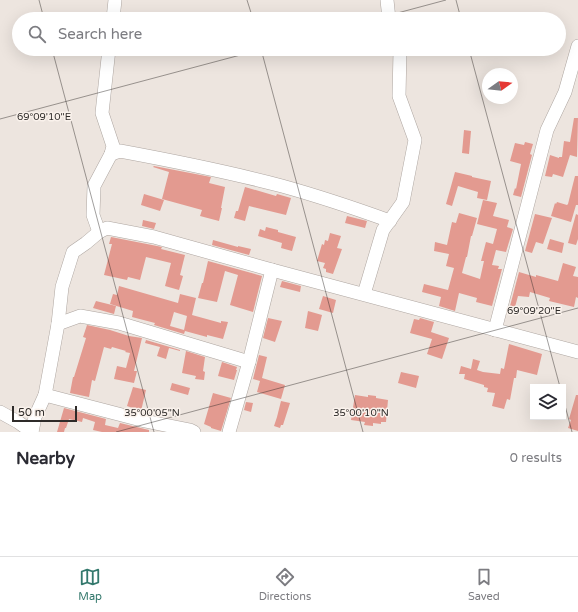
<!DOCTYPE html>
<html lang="en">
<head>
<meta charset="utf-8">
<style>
  :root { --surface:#fff; --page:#f2f2f3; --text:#2b2b33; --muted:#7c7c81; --line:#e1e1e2; --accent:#33786c }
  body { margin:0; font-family:"Varela Round",sans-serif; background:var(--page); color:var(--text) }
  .controls { position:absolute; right:12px; bottom:12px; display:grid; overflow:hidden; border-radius:0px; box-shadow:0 4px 16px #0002 }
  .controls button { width:36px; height:36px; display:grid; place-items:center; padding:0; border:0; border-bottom:1px solid var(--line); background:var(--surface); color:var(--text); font:20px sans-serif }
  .compass { position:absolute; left:482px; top:68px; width:36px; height:36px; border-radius:50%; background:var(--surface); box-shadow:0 4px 16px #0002; rotate:75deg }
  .scale { position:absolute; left:12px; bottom:10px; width:65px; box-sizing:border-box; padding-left:4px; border:2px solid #2e2b29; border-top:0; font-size:11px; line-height:14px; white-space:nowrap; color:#2e2b29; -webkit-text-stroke:3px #faf2ec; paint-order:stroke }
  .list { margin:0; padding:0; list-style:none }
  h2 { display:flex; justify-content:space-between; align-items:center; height:52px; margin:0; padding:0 16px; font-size:17px }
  h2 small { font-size:13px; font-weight:400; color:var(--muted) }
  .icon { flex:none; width:22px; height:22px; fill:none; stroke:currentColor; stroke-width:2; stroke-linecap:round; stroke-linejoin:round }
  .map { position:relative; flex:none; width:578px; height:432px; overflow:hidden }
  .search { position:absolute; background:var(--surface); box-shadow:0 4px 16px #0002; left:12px; right:12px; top:12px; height:44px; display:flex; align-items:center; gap:10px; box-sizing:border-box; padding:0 14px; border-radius:22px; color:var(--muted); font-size:15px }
  .sheet { height:124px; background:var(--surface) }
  nav { display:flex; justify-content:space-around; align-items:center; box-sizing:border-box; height:56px; border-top:1px solid var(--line); background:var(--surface); font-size:11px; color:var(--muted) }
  nav a { display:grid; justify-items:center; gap:2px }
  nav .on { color:var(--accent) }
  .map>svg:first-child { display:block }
  .building { fill:#e39a90; fill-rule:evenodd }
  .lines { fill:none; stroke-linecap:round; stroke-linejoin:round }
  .minor-casing { stroke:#aea6a1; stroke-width:14 }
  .minor { stroke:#fff; stroke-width:13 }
  .ticks { fill:none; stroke:#2e2b29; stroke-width:1; stroke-opacity:0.45 }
  .ticks-label { font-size:10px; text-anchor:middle; fill:#2e2b29; stroke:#faf2ec; stroke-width:3; stroke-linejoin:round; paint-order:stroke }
</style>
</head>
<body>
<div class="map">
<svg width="578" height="432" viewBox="0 0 578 432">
  <rect width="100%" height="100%" fill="#ede5df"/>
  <g class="building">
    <polygon points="574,118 578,118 577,157 570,155 563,177 553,174 552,177 545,176 550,155 559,158 559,157 562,157 564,141 570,142"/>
    <polygon points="464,130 471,131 469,154 462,153"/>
    <polygon points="525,142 533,144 530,154 532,155 521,197 513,195 515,188 516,189 521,164 510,161 515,143 524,145"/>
    <polygon points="154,166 211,177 209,183 225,187 221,208 222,208 219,221 200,216 202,210 162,199 169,172 153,167"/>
    <polygon points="455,172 472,176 472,177 491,181 487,200 477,198 478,192 458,186 452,206 446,204"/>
    <polygon points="575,176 578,176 578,205 576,205 571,222 551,216 555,203 556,204 557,202 567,205 568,204"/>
    <polygon points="245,187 276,196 277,194 291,198 286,215 249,206 245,221 234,218 236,211 238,211"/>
    <polygon points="144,194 164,200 160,211 141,205"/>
    <polygon points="483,200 497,203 493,216 509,220 507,227 513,229 506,252 496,250 492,265 499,266 498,269 502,269 492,306 476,302 477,298 459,293 455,311 439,306 441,297 422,292 424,284 448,290 454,268 446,266 449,254 434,251 435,242 447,245 452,222 456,223 459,213 477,218 472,236 471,236 467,257 466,257 462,273 480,279 484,261 481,261 486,242 493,244 497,229 477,224"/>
    <polygon points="535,214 552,218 543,244 536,242 532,253 525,251"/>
    <polygon points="576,214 578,215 578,239 576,245 568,243"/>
    <polygon points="347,216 367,221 365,228 345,223"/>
    <polygon points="143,220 156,223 154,229 142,226"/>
    <polygon points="266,227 278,230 278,232 296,237 292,251 281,248 282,243 258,236 260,229 265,231"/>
    <polygon points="330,233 341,236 337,248 342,249 333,274 326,272 326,269 323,268 325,263 317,261 322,244 324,245 325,240 328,241"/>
    <polygon points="111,237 152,245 162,247 161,249 185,255 180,275 183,276 179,290 165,286 171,263 146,257 140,280 128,277 127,280 104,275 112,244 109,244"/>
    <polygon points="550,239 564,243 562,253 547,249"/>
    <polygon points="213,240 238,247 238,246 251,249 249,255 212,245"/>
    <polygon points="208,261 262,276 253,312 230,305 238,275 225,271 217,302 198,298 202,283 203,283"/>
    <polygon points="563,263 576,267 573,276 578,277 578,298 576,297 574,307 549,301 550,298 530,292 529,297 518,296 515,307 510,306 519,272 536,277 536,275 558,281"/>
    <polygon points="282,281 301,286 300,292 280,287"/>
    <path d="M 119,286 L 178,303 L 180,294 L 196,298 L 192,315 L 221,323 L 221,321 L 228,322 L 223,339 L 207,335 L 207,337 L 185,331 L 184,334 L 154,325 L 155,323 L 132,317 L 133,311 L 110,304 L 113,294 L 117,295 ZM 174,312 L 187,316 L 184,330 L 170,326 Z"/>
    <polygon points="323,296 336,300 333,313 319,309"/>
    <polygon points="96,301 116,306 114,314 93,308"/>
    <polygon points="308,311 322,315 318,331 305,328"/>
    <polygon points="268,318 282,321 275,342 263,338"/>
    <polygon points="420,318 434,322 431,332 449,338 442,359 427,354 432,339 410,333 414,319 419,320"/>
    <polygon points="87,325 110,330 129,336 142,338 134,371 137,371 134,383 114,379 117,366 126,368 130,353 125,352 126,351 112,347 111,349 104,347 95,381 92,380 89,397 70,393 73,377 74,377 86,338 83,337"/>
    <polygon points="146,340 180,350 180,351 169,348 166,359 157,356 160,347 145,343"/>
    <polygon points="509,344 542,354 537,375 517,370 516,378 514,378 510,400 507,399 504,409 492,406 495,393 487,392 488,388 484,387 484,385 464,379 465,374 459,374 461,366 471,369 473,359 480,361 477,370 483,372 500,374 501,368 504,369"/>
    <polygon points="186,351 205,357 203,371 205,372 204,380 195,379 196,376 182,373"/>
    <polygon points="259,355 267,357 262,378 285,385 281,399 257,392 260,381 253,379"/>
    <polygon points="222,362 237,367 236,370 237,370 234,380 218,376"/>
    <polygon points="401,372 419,376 416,388 398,383"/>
    <polygon points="172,383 190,388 188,395 170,390"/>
    <polygon points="133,387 146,390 141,411 127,406"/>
    <polygon points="213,393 231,398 221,431 211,428 211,427 204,424"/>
    <polygon points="355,395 368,397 368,395 376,396 376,398 388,400 386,422 381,422 381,424 373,423 373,426 364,425 365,422 351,420"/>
    <polygon points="576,395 578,395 578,431 568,428 571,420 569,419"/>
    <polygon points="281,401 290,403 283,425 281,425 280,428 274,426 277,417"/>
    <polygon points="246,402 253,403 251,412 244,410"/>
    <polygon points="64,408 106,419 105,425 118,428 120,423 149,430 149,432 102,432 93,430 95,422 83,418 82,422 69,419 66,428 65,428 64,432 57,432"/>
  </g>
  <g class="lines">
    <g class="minor-casing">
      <g id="minor">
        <polyline points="387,0 389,19"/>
        <polyline points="113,19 115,0"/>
        <path d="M 111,154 L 120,151 C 174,161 229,172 282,186 C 318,196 354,208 390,221"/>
        <polyline points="99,232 93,215 94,186 111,154 113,146 102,113 109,49"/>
        <polyline points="364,294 383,230 403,202 415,140 399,96 400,51 400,49"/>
        <polyline points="58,324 80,316 119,323 249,362"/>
        <polyline points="495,330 547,130 565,92 578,46"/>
        <polyline points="45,395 145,421 190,430 194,432"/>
        <polyline points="0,412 18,422 32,432"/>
        <polyline points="32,432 35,417 45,395 58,324 62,287 73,252 86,243 99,232 107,228 154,237 272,270 578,352"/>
        <polyline points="229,432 249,362 272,270"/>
      </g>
    </g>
    <use href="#minor" class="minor"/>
  </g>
  <path class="ticks" d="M 39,0 L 44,19M 247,0 L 253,19M 456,0 L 461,19M 375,19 L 446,0M 52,49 L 154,432M 261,49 L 363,432M 469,49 L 560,387M 0,119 L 263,49M 563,398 L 572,432M 116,432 L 578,308"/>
  <g class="ticks-label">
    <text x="44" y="120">69°09'10"E</text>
    <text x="534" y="314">69°09'20"E</text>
    <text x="152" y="416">35°00'05"N</text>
    <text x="361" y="416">35°00'10"N</text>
  </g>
</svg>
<div class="controls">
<button><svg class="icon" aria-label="layers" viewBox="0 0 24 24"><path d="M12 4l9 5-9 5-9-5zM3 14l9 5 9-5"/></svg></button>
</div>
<svg class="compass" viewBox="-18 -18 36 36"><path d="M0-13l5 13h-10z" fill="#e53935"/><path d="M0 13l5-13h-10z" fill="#7c7c81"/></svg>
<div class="scale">50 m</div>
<div class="search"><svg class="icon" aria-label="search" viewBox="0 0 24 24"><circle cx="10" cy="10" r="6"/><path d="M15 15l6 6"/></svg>Search here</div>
</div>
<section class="sheet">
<h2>Nearby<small>0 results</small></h2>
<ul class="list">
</ul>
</section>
<nav>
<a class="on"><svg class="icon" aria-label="map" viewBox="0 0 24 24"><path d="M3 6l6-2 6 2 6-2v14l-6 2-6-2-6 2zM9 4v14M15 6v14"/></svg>Map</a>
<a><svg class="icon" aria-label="directions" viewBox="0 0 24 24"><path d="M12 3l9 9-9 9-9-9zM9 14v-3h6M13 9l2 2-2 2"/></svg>Directions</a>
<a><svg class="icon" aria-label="saved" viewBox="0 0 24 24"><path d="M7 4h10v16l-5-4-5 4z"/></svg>Saved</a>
</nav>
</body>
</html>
